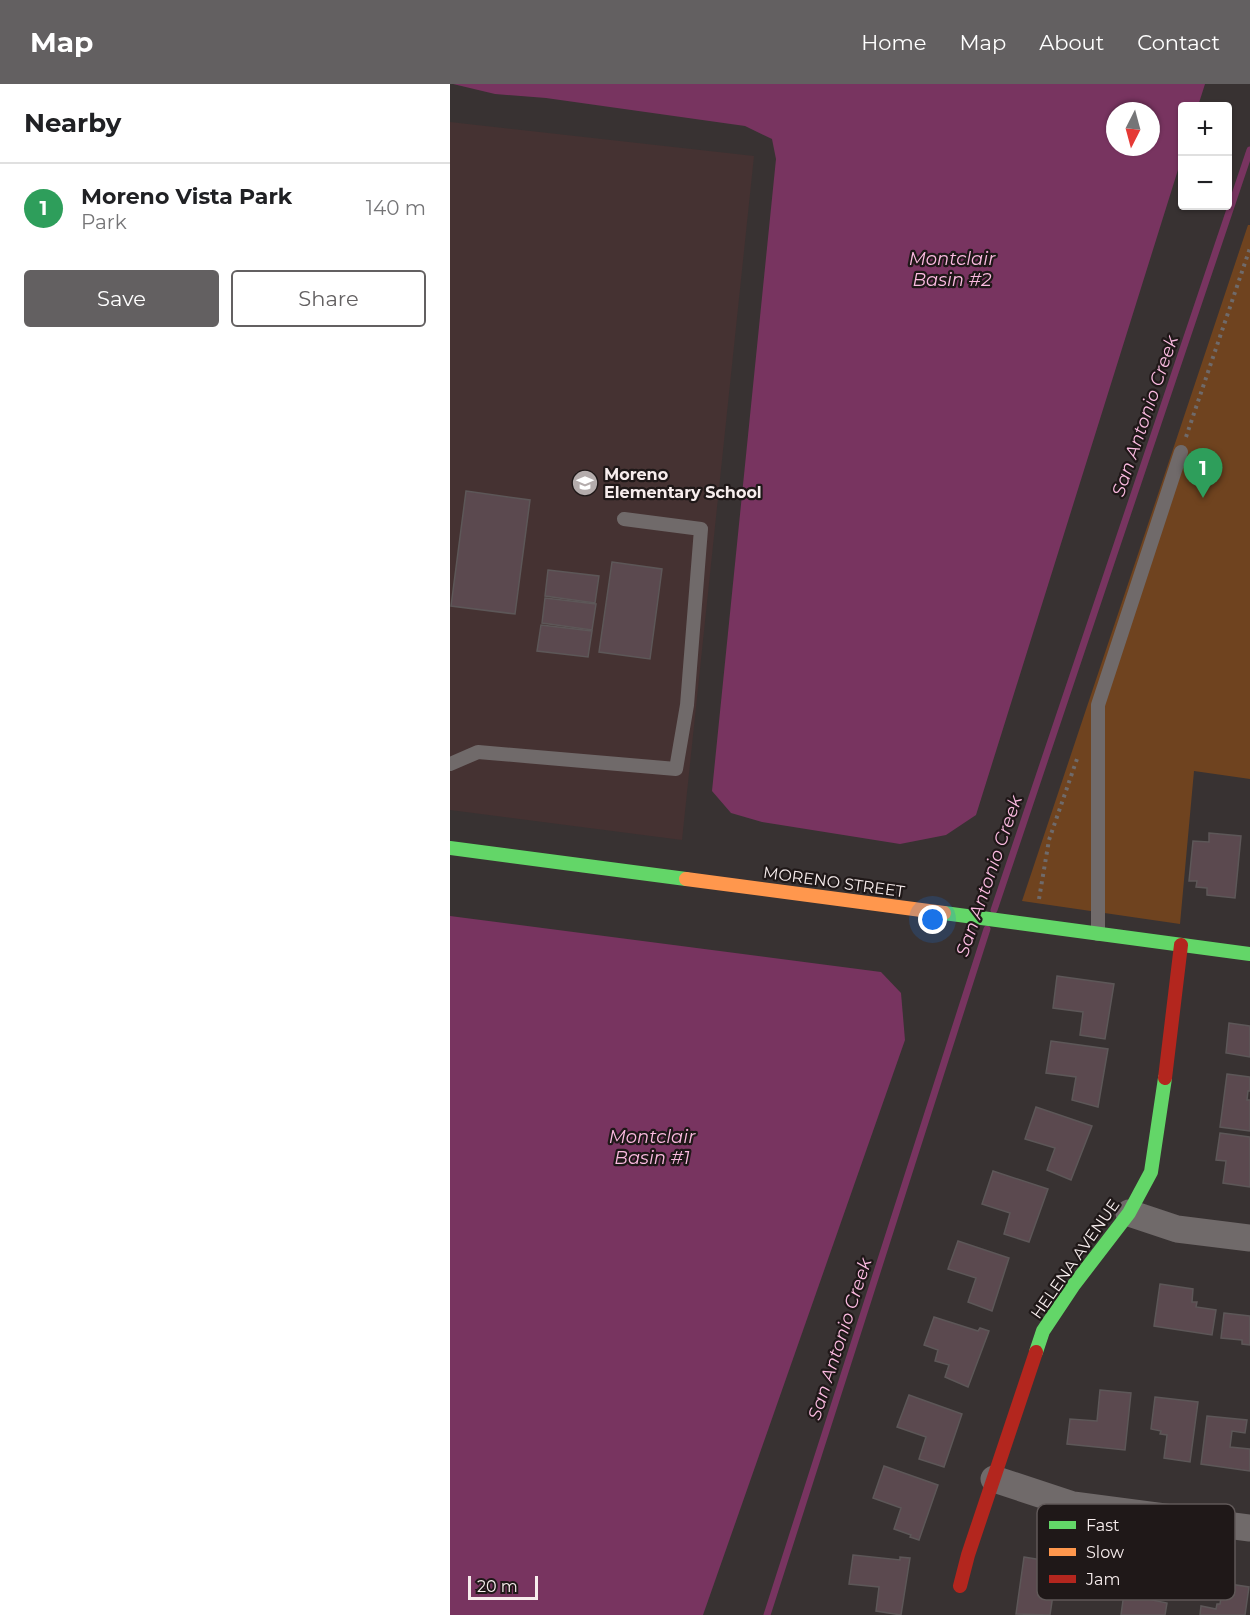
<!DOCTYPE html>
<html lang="en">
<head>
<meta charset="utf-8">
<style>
  :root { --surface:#fff; --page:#f6f6f6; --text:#202124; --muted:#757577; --line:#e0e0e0; --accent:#636061 }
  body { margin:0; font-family:Montserrat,sans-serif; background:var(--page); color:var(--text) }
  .controls { position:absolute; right:18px; top:18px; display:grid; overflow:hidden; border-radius:6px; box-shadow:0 2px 4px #0004 }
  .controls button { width:54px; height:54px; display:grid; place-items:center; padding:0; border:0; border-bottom:2px solid var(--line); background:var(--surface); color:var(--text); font:30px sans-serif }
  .compass { position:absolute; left:656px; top:18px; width:54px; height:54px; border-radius:50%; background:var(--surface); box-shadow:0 2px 4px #0004; rotate:186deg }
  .scale { position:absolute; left:18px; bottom:15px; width:70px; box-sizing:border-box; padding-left:6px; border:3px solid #f7eded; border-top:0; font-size:16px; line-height:21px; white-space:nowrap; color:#f7eded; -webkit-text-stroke:4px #1f1818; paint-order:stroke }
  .you { position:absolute; left:483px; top:836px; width:21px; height:21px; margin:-15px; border:4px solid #fff; border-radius:50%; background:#1a73e8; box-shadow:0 0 0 9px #1a73e833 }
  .badge { display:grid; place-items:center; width:39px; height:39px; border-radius:50%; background:var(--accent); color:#fff; font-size:20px; font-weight:700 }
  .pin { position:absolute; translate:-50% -50px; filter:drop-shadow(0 2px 3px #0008) }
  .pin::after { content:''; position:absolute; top:32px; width:21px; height:18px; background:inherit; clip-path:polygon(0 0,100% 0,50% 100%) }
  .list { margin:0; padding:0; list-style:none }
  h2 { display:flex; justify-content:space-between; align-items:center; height:78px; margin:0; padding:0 24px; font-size:26px }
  h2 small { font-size:20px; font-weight:400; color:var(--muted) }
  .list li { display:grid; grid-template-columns:39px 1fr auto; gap:18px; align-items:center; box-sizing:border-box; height:90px; padding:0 24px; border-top:2px solid var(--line) }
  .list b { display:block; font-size:22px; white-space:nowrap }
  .list p { margin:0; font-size:20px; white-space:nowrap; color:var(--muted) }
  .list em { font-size:20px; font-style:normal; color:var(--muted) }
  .actions { display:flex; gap:12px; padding:18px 24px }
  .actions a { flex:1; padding:14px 0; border:2px solid var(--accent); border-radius:6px; text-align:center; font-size:21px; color:var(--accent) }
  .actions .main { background:var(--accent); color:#fff }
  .map { position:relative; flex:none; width:800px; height:1531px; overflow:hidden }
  header { display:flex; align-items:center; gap:36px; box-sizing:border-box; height:84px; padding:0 30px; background:var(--accent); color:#fff }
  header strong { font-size:28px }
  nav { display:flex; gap:33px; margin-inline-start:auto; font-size:21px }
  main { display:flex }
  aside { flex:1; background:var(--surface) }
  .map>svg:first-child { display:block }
  .built { fill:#453232 }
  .green { fill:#6f431f }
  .water { fill:#783460; fill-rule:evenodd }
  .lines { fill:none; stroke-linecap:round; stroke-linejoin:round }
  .stream { stroke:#783460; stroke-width:7 }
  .building { fill:#5b494f; stroke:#5d5758; stroke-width:1.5 }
  .path { stroke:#6f6a6a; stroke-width:4; stroke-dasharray:3 4.5; stroke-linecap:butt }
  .lane { stroke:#706a6a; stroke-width:14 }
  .street { stroke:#706a6a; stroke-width:27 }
  .fast { stroke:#63d668; stroke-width:14 }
  .slow { stroke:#ff974d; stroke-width:14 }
  .jam { stroke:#b3261e; stroke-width:14 }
  .labels { text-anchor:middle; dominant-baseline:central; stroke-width:4.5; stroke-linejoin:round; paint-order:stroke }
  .poi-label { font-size:16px; font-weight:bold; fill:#f7eded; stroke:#1f1818; text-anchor:start }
  .street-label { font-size:16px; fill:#f7eded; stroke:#1f1818 }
  .water-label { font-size:18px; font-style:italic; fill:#fcbbe1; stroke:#1f1818 }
  .key { fill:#1f1818; stroke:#605858; stroke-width:1.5 }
  .key-label { font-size:16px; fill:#f7eded }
</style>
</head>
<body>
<header>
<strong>Map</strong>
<nav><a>Home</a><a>Map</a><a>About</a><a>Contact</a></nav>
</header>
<main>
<aside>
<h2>Nearby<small></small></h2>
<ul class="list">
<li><span class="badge" style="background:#2e9e5b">1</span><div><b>Moreno Vista Park</b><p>Park</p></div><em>140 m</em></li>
</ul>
<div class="actions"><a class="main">Save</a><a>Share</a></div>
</aside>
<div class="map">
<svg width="800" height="1531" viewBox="0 0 800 1531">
  <rect width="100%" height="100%" fill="#383232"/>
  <polygon class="built" points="0,38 304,72 232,756 0,726"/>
  <polygon class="green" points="798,141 800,141 800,695 744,687 730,840 572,817"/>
  <g class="water">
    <path d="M 3,0 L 755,0 L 748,22 L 732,22 L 732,73 L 526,731 L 496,751 L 450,760 L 312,738 L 281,729 L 262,707 L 326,75 L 322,55 L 295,42 L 96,14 L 45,10 ZM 665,27 L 701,27 L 701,63 L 665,63 Z"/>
    <polygon points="0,832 431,888 451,909 455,956 253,1531 0,1531"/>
  </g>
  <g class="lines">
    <g class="stream">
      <polyline points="544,826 800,66"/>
      <polyline points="317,1531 537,845"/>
    </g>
  </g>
  <g class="building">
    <polygon points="16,407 80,416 65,530 1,522"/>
    <polygon points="162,478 212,485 200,575 149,568"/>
    <polygon points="98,486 149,492 145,519 95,512"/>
    <polygon points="95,514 146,520 142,546 92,539"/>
    <polygon points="91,541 142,547 138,573 87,567"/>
    <polygon points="759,749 791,752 785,814 757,811 757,804 746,803 747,797 739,797 743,757 759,758"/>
    <polygon points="607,892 664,900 655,955 630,951 633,928 603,924"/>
    <polygon points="779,939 800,942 800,973 776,969"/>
    <polygon points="601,957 658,965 648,1023 622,1016 626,993 596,989"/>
    <polygon points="777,990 800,993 800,1007 798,1007 797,1016 800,1016 800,1047 770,1043"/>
    <polygon points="586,1023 642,1042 621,1096 597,1086 605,1064 575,1055"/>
    <polygon points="770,1049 800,1053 800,1103 773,1099 776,1077 766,1076"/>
    <polygon points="543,1087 598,1105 579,1158 554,1150 560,1129 532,1120"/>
    <polygon points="508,1157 559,1174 542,1227 518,1218 526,1194 498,1185"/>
    <polygon points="710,1200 743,1205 742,1218 747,1218 746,1223 766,1226 762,1251 704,1242"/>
    <polygon points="774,1229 800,1232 800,1261 792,1260 792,1256 771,1254"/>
    <polygon points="484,1233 528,1247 530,1244 539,1247 518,1303 495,1293 499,1281 485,1277 488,1266 474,1261"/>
    <polygon points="650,1306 681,1309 675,1366 617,1360 620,1335 647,1337"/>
    <polygon points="459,1311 512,1330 494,1383 469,1375 476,1353 447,1343"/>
    <polygon points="705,1313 748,1318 740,1378 714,1374 717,1351 710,1350 711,1347 701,1345"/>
    <polygon points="757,1332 797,1336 795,1349 782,1347 780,1363 800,1365 800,1387 751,1380"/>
    <polygon points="434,1382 488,1401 469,1456 460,1453 461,1451 444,1445 451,1424 423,1414"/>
    <polygon points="403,1471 450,1476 450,1473 460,1474 451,1531 426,1527 429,1503 399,1500"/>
    <polygon points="574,1473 629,1482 626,1508 604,1504 600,1531 566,1530"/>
    <polygon points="677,1487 702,1491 699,1510 703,1511 702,1516 717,1519 715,1531 671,1531"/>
    <polygon points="773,1499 799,1503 795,1531 750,1531 751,1522 766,1525 767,1520 770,1520"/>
  </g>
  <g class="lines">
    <g class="path">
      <polyline points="736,353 800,164"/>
      <polyline points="589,815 599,756 628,672"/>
    </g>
    <g class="lane">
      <polyline points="0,680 28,668 226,685 237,621 251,445 174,435"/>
      <polyline points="648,850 648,621 731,368"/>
    </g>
    <g class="street">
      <polyline points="679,1129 727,1145 800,1154"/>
      <polyline points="544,1395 623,1421 800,1444"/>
    </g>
    <g class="fast">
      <polyline points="0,764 236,795"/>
      <polyline points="494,829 800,870"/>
      <polyline points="586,1268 593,1247 623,1202 679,1129 701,1088 715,994"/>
    </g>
    <polyline class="slow" points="236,795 494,829"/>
    <g class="jam">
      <polyline points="715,994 731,861"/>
      <polyline points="510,1502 518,1471 586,1268"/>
    </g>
  </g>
  <defs>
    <g id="school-disc" transform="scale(1.35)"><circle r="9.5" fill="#b4acac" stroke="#1f1818"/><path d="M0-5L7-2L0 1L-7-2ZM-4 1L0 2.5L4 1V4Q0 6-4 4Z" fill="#fff"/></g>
  </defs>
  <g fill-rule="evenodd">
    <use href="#school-disc" x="135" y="399"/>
  </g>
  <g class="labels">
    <g class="poi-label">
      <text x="154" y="390">Moreno<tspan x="154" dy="18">Elementary School</tspan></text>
    </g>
    <g class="street-label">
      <text transform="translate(384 798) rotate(8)">MORENO STREET</text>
      <text transform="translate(625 1175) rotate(-55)">HELENA AVENUE</text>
    </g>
    <g class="water-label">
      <text x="502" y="175">Montclair<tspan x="502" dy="21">Basin #2</tspan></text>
      <text transform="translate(695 332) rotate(-71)">San Antonio Creek</text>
      <text transform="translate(539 792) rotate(-71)">San Antonio Creek</text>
      <text x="202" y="1053">Montclair<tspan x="202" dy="21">Basin #1</tspan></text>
      <text transform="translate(390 1255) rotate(-72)">San Antonio Creek</text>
    </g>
  </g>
  <rect x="587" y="1420" width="198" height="96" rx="9" class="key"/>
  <rect x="599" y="1437" width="27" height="8" fill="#63d668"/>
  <rect x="599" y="1464" width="27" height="8" fill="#ff974d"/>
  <rect x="599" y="1491" width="27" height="8" fill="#b3261e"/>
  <g class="key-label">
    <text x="636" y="1447">Fast</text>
    <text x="636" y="1474">Slow</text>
    <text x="636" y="1501">Jam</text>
  </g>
</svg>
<div class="controls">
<button>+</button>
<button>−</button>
</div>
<svg class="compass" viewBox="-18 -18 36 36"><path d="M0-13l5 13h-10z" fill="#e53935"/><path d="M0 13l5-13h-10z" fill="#757577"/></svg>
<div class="scale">20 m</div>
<div class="you"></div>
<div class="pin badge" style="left:753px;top:414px;background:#2e9e5b">1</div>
</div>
</main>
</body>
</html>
